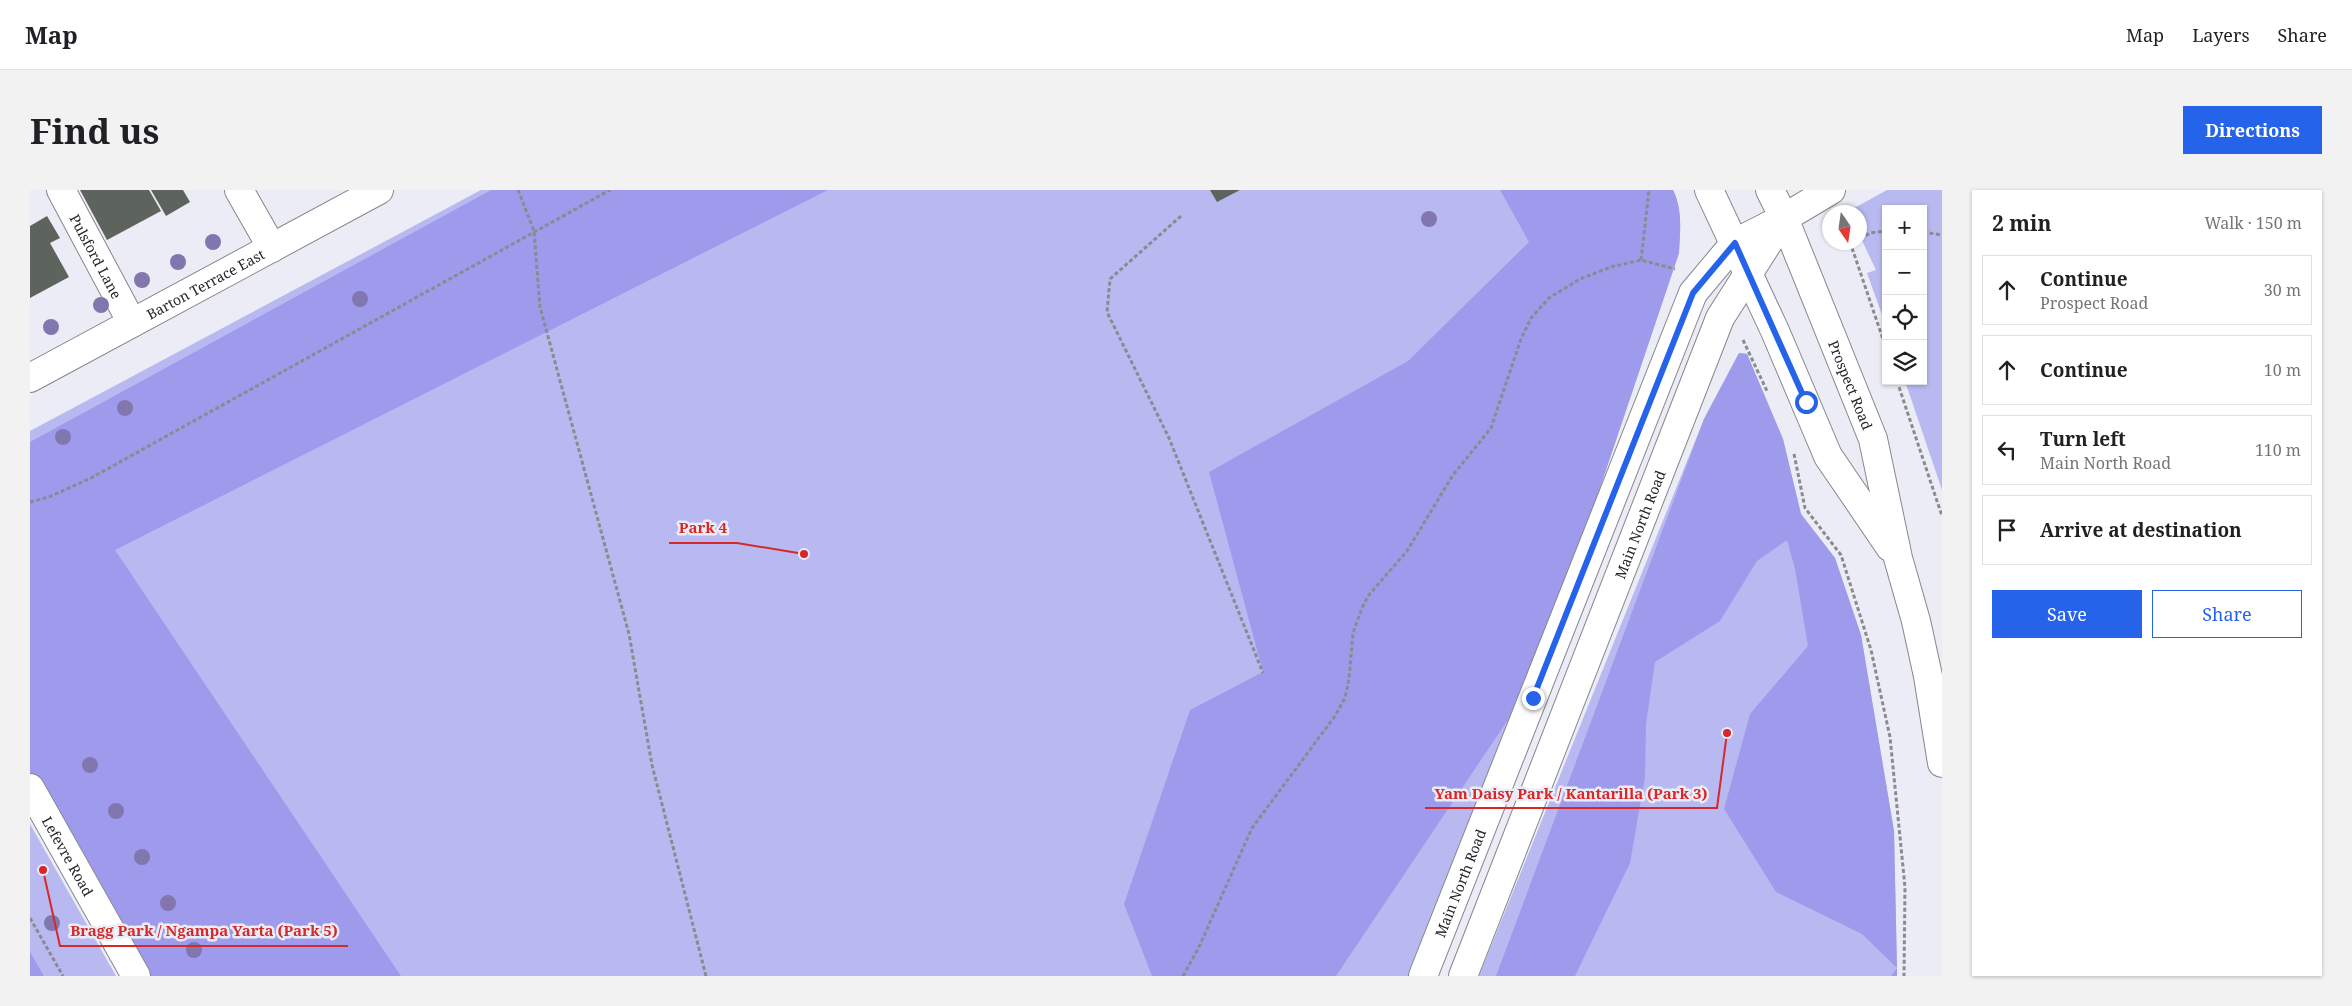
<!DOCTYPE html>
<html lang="en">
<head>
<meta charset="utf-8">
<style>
  :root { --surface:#fff; --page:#f2f2f2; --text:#202124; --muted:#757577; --line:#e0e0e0; --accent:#2563eb }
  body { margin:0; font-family:"Noto Serif",serif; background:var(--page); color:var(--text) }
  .controls { position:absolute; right:15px; top:15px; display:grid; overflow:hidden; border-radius:0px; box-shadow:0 1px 4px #0004 }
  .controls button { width:45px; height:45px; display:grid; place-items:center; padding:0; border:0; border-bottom:1px solid var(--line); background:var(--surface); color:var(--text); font:25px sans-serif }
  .compass { position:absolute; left:1792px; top:15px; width:45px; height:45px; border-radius:50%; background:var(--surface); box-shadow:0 1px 4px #0004; rotate:167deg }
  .stop { position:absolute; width:15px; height:15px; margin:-11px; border:4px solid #2563eb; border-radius:50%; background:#fff }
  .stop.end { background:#2563eb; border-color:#fff; box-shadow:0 1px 5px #0008 }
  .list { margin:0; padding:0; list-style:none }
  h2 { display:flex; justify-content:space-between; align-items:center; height:65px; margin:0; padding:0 20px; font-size:21px }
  h2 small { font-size:16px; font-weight:400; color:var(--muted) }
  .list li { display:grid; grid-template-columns:32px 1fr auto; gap:15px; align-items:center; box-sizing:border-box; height:70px; margin:0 10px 10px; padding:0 10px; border:1px solid var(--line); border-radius:0px }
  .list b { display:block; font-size:19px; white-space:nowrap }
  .list p { margin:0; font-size:16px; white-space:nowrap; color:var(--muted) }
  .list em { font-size:16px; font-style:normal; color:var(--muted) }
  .actions { display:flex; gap:10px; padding:15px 20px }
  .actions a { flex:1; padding:11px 0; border:1px solid var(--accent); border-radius:0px; text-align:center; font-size:18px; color:var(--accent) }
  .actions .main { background:var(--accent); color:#fff }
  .icon { flex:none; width:28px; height:28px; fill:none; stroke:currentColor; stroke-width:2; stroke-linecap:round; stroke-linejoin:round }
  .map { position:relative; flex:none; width:1912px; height:786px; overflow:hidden; border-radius:0px }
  header { display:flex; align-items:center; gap:30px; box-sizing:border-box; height:70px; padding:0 25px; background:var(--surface); border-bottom:1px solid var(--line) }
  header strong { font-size:24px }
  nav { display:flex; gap:28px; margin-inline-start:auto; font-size:18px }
  .intro { display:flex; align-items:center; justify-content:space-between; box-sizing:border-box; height:120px; padding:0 30px }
  h1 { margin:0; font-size:35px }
  .button { padding:12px 22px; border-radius:0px; background:var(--accent); color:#fff; font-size:18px; font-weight:700 }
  main { display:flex; gap:30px; padding:0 30px }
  aside { flex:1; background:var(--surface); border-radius:0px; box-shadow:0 1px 4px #0004 }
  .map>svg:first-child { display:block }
  .green { fill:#b9b9f2 }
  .forest { fill:#9e9bec }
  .building { fill:#5d645e }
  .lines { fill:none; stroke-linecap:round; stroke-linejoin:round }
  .minor-casing { stroke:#85868e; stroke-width:30 }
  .major-casing { stroke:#85868e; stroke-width:30 }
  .path { stroke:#8a8a91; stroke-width:3; stroke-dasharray:4 2.5; stroke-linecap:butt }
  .minor { stroke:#fff; stroke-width:28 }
  .major { stroke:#fff; stroke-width:28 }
  .tree { fill:#8276ae }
  .route { stroke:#2563eb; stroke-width:6 }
  .labels { text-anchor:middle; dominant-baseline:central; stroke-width:5; stroke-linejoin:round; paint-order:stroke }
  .street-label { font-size:14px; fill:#252529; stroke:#ebecf5 }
  .leader { fill:none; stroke:#d62828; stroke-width:2 }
  .callout-dot { fill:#d62828; stroke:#ebecf5; stroke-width:2 }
  .callout-label { font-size:15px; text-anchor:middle; font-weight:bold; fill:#d62828; stroke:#ebecf5; stroke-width:5; stroke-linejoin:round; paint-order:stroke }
</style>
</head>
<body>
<header>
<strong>Map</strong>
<nav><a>Map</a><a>Layers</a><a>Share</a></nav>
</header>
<div class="intro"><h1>Find us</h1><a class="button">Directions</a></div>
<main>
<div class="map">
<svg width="1912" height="786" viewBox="0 0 1912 786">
  <rect width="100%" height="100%" fill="#ebecf5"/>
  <g class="green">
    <path d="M 451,0 L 1643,0 C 1653,20 1650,42 1649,63 L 1506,488 L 1385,786 L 111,786 L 0,590 L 0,241 Z"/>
    <polygon points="1857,0 1912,0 1912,300 1875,191 1893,191 1893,19 1856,19 1856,136 1837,83 1846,80 1830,46 1830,22 1817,22"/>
    <polygon points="1709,163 1717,164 1753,249 1771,324 1805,368 1831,445 1864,641 1867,786 1449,786 1674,229"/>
    <polygon points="0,634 86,786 0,786"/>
  </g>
  <g class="forest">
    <polygon points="461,0 798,0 85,360 371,786 111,786 0,590 0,252"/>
    <path d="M 1470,0 L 1643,0 C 1653,20 1650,42 1649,63 L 1506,488 L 1306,786 L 1122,786 L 1094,714 L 1160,520 L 1233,482 L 1179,282 L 1378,171 L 1499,52 Z"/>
    <polygon points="1709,163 1717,164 1753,249 1771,324 1805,368 1831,445 1864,641 1867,778 1867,786 1861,786 1867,778 1832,744 1746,702 1694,619 1720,524 1778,456 1765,379 1757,350 1727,371 1690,431 1625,472 1616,534 1615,587 1600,673 1545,786 1466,786 1674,229"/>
    <polygon points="0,762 14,786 0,786"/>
  </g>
  <g class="building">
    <polygon points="50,0 119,0 131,21 77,50"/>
    <polygon points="121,0 153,0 160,12 136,26"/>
    <polygon points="1180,0 1210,0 1187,12"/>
    <polygon points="17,26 30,48 20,53 39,87 0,108 0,36"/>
  </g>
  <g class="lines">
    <g class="minor-casing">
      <g id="minor">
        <path id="s1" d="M 31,0 L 102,133"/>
        <polyline points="209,0 242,58"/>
        <polyline points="1754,28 1801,0"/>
        <path id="s2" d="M 0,188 L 349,0"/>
        <path id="s3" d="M 0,598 L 106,786"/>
      </g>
    </g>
    <g class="major-casing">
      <g id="major">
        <polyline points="1679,0 1745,141 1798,266 1860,357"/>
        <path id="s4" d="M 1740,0 L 1754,28 L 1843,249 L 1868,368 L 1886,431 L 1898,486 L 1912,573"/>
        <path id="s5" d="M 1393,786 L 1663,103 L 1705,53 L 1754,28"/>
        <path id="s6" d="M 1433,786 L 1690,128 L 1753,29"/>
      </g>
    </g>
    <g class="path">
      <polyline points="488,0 504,41 510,117 599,444 622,575 676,786"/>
      <polyline points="1151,26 1080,89 1077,122 1139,248 1233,483"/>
      <polyline points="1893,42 1912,45"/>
      <polyline points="1830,49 1840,43 1856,41"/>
      <polyline points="1820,52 1856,158"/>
      <polyline points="1611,70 1619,0"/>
      <polyline points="1713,150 1737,201"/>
      <polyline points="1867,191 1912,326"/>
      <polyline points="1764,264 1775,318 1811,365 1841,460 1860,547 1875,697 1874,786"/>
      <polyline points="0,312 19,307 61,288 580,0"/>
      <polyline points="0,728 33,786"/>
      <polyline points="1153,786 1169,757 1222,638 1305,526 1315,508 1319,489 1323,443 1332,418 1338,406 1377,361 1423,285 1461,238 1491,149 1501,128 1519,108 1550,89 1581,77 1611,70 1645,79"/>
    </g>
    <use href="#minor" class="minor"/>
    <use href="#major" class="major"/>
  </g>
  <g class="tree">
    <circle cx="1399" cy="29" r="8"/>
    <circle cx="183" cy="52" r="8"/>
    <circle cx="148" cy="72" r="8"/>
    <circle cx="112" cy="90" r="8"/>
    <circle cx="330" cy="109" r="8"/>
    <circle cx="71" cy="115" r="8"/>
    <circle cx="21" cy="137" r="8"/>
    <circle cx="95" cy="218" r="8"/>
    <circle cx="33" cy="247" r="8"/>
    <circle cx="60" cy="575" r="8"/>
    <circle cx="86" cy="621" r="8"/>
    <circle cx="112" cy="667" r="8"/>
    <circle cx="138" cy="713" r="8"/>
    <circle cx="22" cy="733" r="8"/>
    <circle cx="164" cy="760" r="8"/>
  </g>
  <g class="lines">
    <polyline class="route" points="1503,508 1663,103 1705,53 1776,212"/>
  </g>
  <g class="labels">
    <g class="street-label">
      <text stroke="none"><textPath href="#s1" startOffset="75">Pulsford Lane</textPath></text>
      <text stroke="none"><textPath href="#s2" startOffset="199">Barton Terrace East</textPath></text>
      <text stroke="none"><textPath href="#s4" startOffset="211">Prospect Road</textPath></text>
      <text stroke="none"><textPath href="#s6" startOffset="485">Main North Road</textPath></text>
      <text stroke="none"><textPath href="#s3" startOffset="78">Lefevre Road</textPath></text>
      <text stroke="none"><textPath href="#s5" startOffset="100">Main North Road</textPath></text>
    </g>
  </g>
  <path class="leader" d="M774 364L707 353H639M1697 543L1687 618H1395M13 680L30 756H318"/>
  <g class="callout-dot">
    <circle cx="774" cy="364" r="5"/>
    <circle cx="1697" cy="543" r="5"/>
    <circle cx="13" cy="680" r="5"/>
  </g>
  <g class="callout-label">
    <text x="673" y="343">Park 4</text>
    <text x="1541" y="609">Yam Daisy Park / Kantarilla (Park 3)</text>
    <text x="174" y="746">Bragg Park / Ngampa Yarta (Park 5)</text>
  </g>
</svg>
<div class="controls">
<button>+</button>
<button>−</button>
<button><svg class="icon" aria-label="locate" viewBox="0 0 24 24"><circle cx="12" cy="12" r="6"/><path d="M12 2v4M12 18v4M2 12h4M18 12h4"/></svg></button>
<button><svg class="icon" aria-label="layers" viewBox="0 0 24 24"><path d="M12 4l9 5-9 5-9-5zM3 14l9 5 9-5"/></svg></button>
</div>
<svg class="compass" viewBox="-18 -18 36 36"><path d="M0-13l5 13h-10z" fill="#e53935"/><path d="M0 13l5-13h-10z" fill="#757577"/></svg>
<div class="stop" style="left:1776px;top:212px"></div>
<div class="stop end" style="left:1503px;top:508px"></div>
</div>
<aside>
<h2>2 min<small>Walk · 150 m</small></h2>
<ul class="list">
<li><svg class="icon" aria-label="ahead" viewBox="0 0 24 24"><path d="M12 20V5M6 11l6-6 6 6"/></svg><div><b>Continue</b><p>Prospect Road</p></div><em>30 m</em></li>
<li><svg class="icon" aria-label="ahead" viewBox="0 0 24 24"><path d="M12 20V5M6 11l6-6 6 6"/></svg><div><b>Continue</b></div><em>10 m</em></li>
<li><svg class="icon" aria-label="left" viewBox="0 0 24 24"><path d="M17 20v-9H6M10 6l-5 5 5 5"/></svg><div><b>Turn left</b><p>Main North Road</p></div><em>110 m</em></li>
<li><svg class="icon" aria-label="arrive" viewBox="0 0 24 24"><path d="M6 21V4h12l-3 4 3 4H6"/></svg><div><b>Arrive at destination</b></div></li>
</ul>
<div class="actions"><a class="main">Save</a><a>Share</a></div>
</aside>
</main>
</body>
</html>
